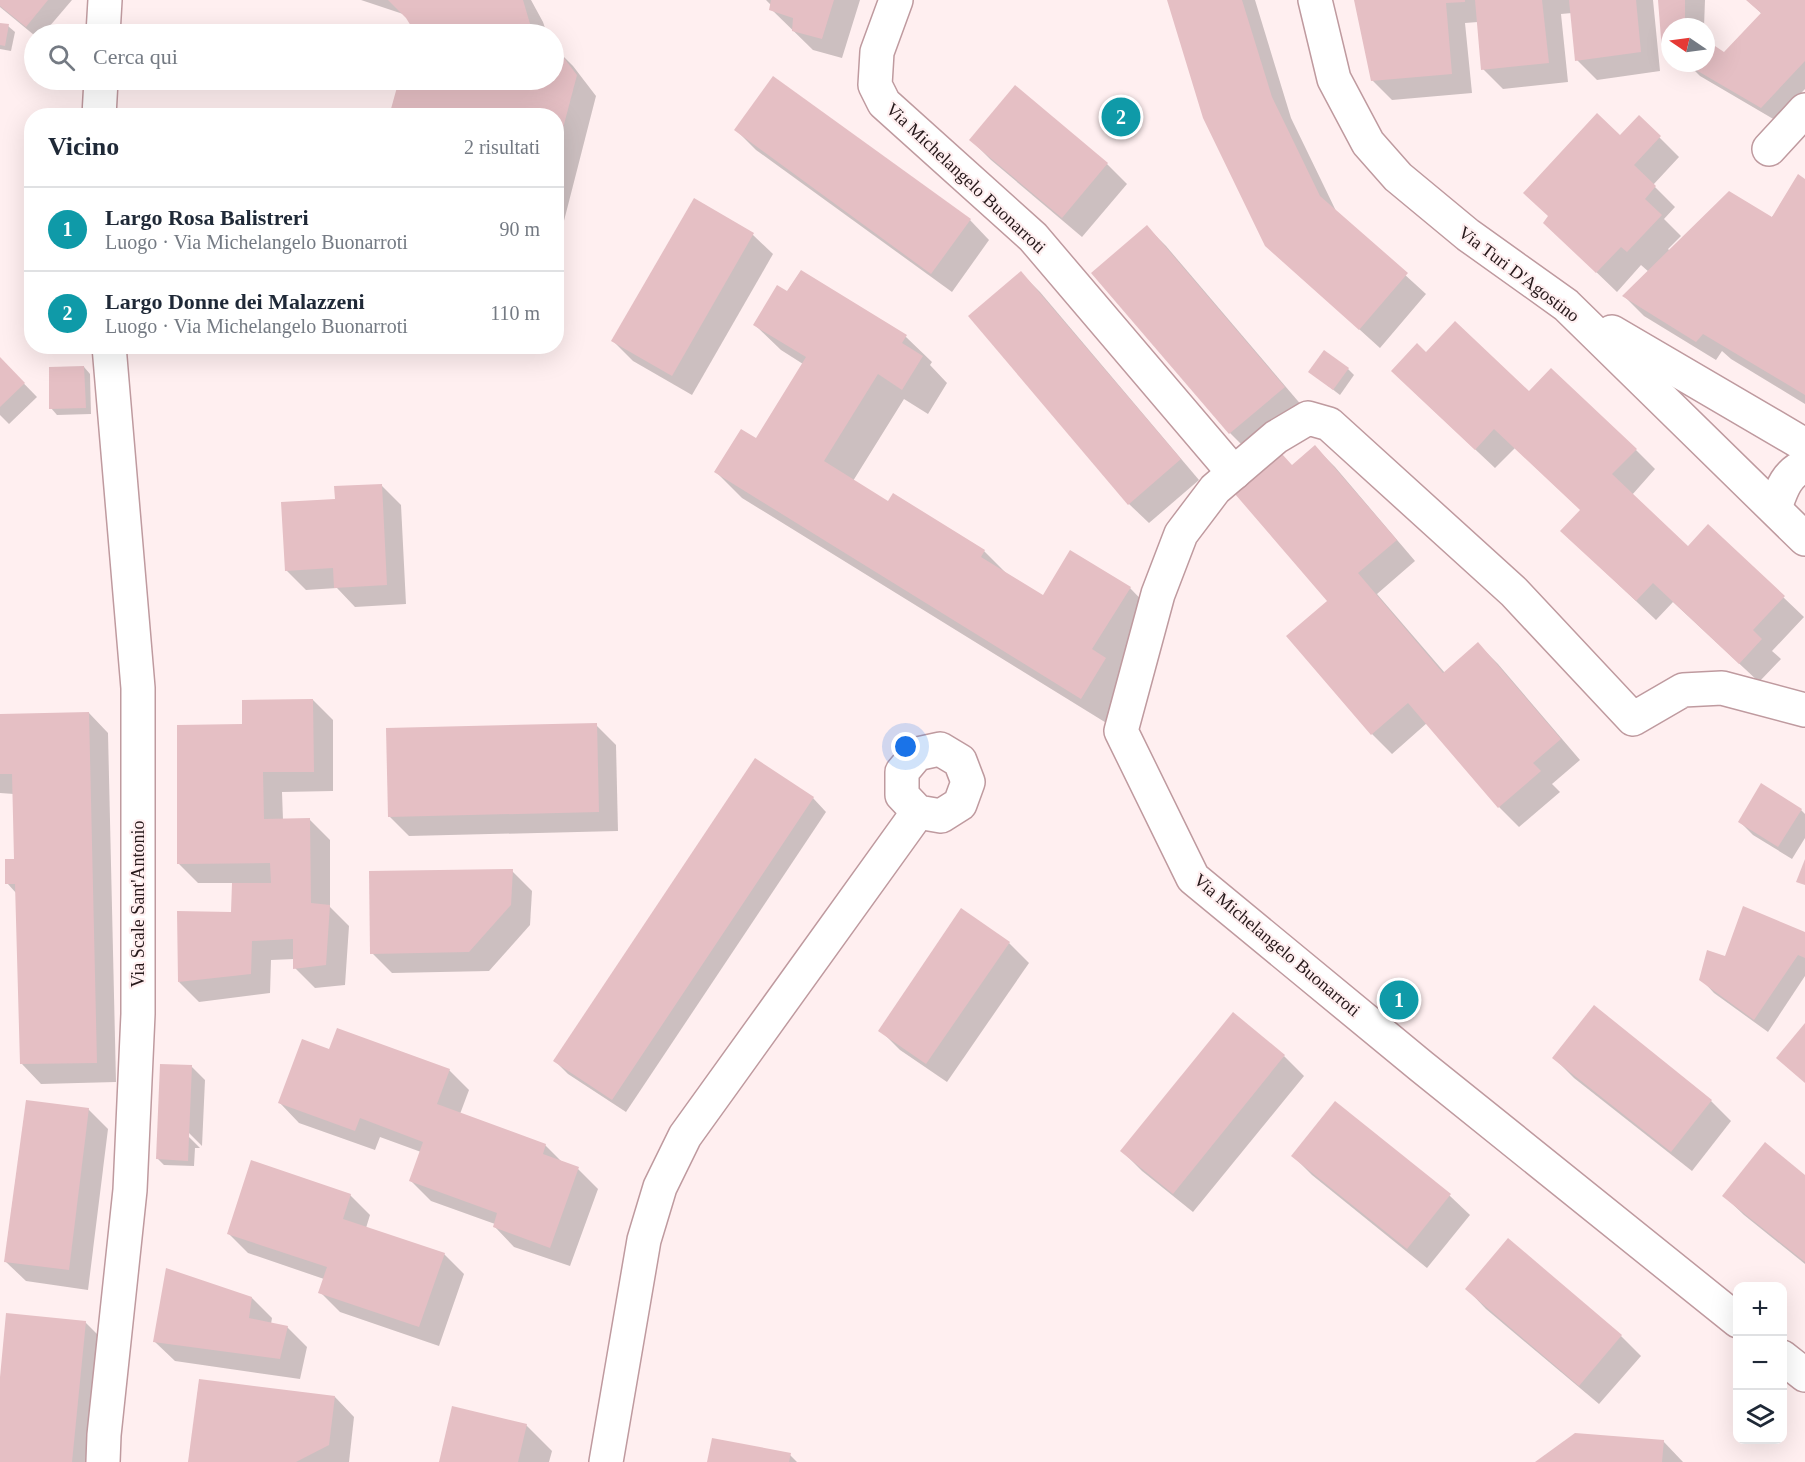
<!DOCTYPE html>
<html lang="it">
<head>
<meta charset="utf-8">
<style>
  :root { --surface:#fff; --page:#f2f2f3; --text:#1f2937; --muted:#747a83; --line:#e0e1e3; --accent:#0b8043 }
  body { margin:0; font-family:"Times New Roman",serif; background:var(--page); color:var(--text) }
  .controls { position:absolute; right:18px; bottom:18px; display:grid; overflow:hidden; border-radius:12px; box-shadow:0 6px 24px #0002 }
  .controls button { width:54px; height:54px; display:grid; place-items:center; padding:0; border:0; border-bottom:2px solid var(--line); background:var(--surface); color:var(--text); font:30px sans-serif }
  .compass { position:absolute; left:1661px; top:18px; width:54px; height:54px; border-radius:50%; background:var(--surface); box-shadow:0 6px 24px #0002; rotate:283deg }
  .you { position:absolute; left:906px; top:747px; width:21px; height:21px; margin:-15px; border:4px solid #fff; border-radius:50%; background:#1a73e8; box-shadow:0 0 0 9px #1a73e833 }
  .badge { display:grid; place-items:center; width:39px; height:39px; border-radius:50%; background:var(--accent); color:#fff; font-size:20px; font-weight:700 }
  .pin { position:absolute; translate:-50% -50%; border:3px solid #fff; box-shadow:0 2px 6px #0006 }
  .list { margin:0; padding:0; list-style:none }
  h2 { display:flex; justify-content:space-between; align-items:center; height:78px; margin:0; padding:0 24px; font-size:26px }
  h2 small { font-size:20px; font-weight:400; color:var(--muted) }
  .list li { display:grid; grid-template-columns:39px 1fr auto; gap:18px; align-items:center; box-sizing:border-box; height:84px; padding:0 24px; border-top:2px solid var(--line) }
  .list b { display:block; font-size:22px; white-space:nowrap }
  .list p { margin:0; font-size:20px; white-space:nowrap; color:var(--muted) }
  .list em { font-size:20px; font-style:normal; color:var(--muted) }
  .icon { flex:none; width:33px; height:33px; fill:none; stroke:currentColor; stroke-width:2; stroke-linecap:round; stroke-linejoin:round }
  .map { position:relative; flex:none; width:1805px; height:1462px; overflow:hidden }
  .search { position:absolute; background:var(--surface); box-shadow:0 6px 24px #0002; left:24px; top:24px; width:540px; height:66px; display:flex; align-items:center; gap:15px; box-sizing:border-box; padding:0 21px; border-radius:33px; color:var(--muted); font-size:22px }
  .panel { position:absolute; background:var(--surface); box-shadow:0 6px 24px #0002; left:24px; top:108px; width:540px; height:246px; border-radius:24px }
  .map>svg:first-child { display:block }
  .shadow { fill:#0003 }
  .building { fill:#e5bfc4 }
  .lines { fill:none; stroke-linecap:round; stroke-linejoin:round }
  .minor-casing { stroke:#bf9a9f; stroke-width:36 }
  .minor { stroke:#fff; stroke-width:33 }
  .labels { text-anchor:middle; dominant-baseline:central; stroke-width:4.5; stroke-linejoin:round; paint-order:stroke }
  .street-label { font-size:18px; fill:#26181a; stroke:#ffeff0 }
</style>
</head>
<body>
<div class="map">
<svg width="1805" height="1462" viewBox="0 0 1805 1462">
  <rect width="100%" height="100%" fill="#ffeff0"/>
  <g class="shadow">
    <polygon points="0,0 72,0 43,34 34,35 0,7"/>
    <polygon points="361,0 531,0 543,22 547,34 417,34 409,19 403,14"/>
    <polygon points="766,0 860,0 842,58 813,50 771,9 772,6"/>
    <polygon points="1169,0 1255,0 1291,118 1337,213 1426,294 1380,348 1266,245"/>
    <polygon points="1355,0 1659,0 1653,0 1660,71 1597,80 1577,60 1572,13 1561,14 1568,82 1503,89 1483,69 1478,22 1465,23 1472,93 1392,100 1372,80"/>
    <polygon points="1660,0 1705,0 1704,27 1670,27 1670,56 1664,50"/>
    <polygon points="1747,0 1805,0 1805,89 1775,120 1700,76 1692,68 1684,70 1677,63 1706,63 1706,42 1724,54 1762,14"/>
    <polygon points="0,24 8,26 15,32 11,51 0,49"/>
    <polygon points="554,47 573,66 596,96 556,252 556,116 401,82 409,80 554,80"/>
    <polygon points="1015,87 1107,164 1127,184 1082,237 991,160 971,140"/>
    <polygon points="736,130 970,220 989,240 952,292 756,150"/>
    <polygon points="1620,137 1659,137 1679,157 1653,185 1675,207 1664,219 1681,236 1668,249 1670,251 1771,218 1805,180 1805,404 1731,359 1722,351 1716,360 1644,316 1624,296 1649,272 1641,265 1617,292 1565,242"/>
    <polygon points="694,200 753,235 773,254 692,395 633,361 613,341"/>
    <polygon points="1147,227 1166,246 1303,407 1250,453 1230,433 1093,273"/>
    <polygon points="1021,273 1040,292 1199,480 1149,523 1129,504"/>
    <polygon points="788,293 906,337 932,362 930,365 947,383 928,414 904,399 853,481 889,503 984,551 1008,575 1043,597 1130,588 1155,614 1119,673 1131,685 1108,724 742,498 716,472 756,440 803,364 781,350 755,325"/>
    <polygon points="1426,354 1529,393 1636,450 1655,469 1632,495 1688,548 1708,526 1804,617 1772,651 1781,659 1759,682 1673,602 1656,620 1582,550 1581,510 1515,448 1495,468 1413,391"/>
    <polygon points="0,359 37,397 9,424 0,415"/>
    <polygon points="84,367 90,374 91,414 57,415 51,408"/>
    <polygon points="1348,369 1354,375 1340,395 1310,372"/>
    <polygon points="1315,447 1335,467 1415,561 1377,594 1445,673 1478,644 1498,664 1580,760 1552,784 1560,792 1519,827 1499,807 1427,723 1392,754 1372,734 1329,601 1293,466"/>
    <polygon points="381,485 401,505 406,604 355,607 337,588 306,590 286,570"/>
    <polygon points="313,700 333,720 333,791 282,792 283,820 310,820 330,840 330,907 349,926 345,985 315,988 295,968 295,959 271,960 270,993 199,1002 179,982 233,913 233,883 198,883 178,863 244,725"/>
    <polygon points="89,713 108,733 116,1082 41,1084 22,1064 17,894 7,883 16,860 14,794 0,793 0,716"/>
    <polygon points="596,725 616,745 618,831 409,836 389,816"/>
    <polygon points="813,798 826,812 626,1112 568,1074 555,1061"/>
    <polygon points="1801,810 1805,814 1805,838 1792,859 1753,835 1740,822"/>
    <polygon points="512,871 532,891 530,925 489,971 392,973 372,953"/>
    <polygon points="1805,933 1805,976 1768,1032 1714,993 1701,979 1726,958"/>
    <polygon points="1009,943 1029,963 947,1082 900,1050 880,1030"/>
    <polygon points="1594,1007 1711,1101 1731,1121 1692,1171 1574,1078 1554,1058"/>
    <polygon points="330,1051 449,1070 469,1090 460,1114 545,1145 564,1164 578,1169 598,1189 570,1266 514,1247 495,1227 495,1224 431,1201 411,1181 421,1152 380,1137 375,1150 299,1123 280,1103"/>
    <polygon points="1284,1056 1304,1076 1193,1212 1142,1171 1122,1151"/>
    <polygon points="191,1066 205,1080 202,1146 185,1129 183,1131 200,1148 195,1148 194,1166 164,1165 158,1159"/>
    <polygon points="1335,1103 1450,1196 1470,1215 1427,1268 1312,1175 1293,1156"/>
    <polygon points="88,1109 108,1129 88,1290 26,1281 6,1262"/>
    <polygon points="1805,1177 1805,1264 1744,1215 1724,1196"/>
    <polygon points="350,1195 370,1215 366,1228 444,1254 464,1274 439,1346 340,1312 320,1292 324,1279 248,1253 228,1233"/>
    <polygon points="1467,1289 1621,1336 1641,1356 1599,1404 1486,1309"/>
    <polygon points="252,1298 272,1318 271,1324 287,1327 307,1347 300,1379 175,1361 155,1342"/>
    <polygon points="85,1322 105,1342 93,1462 0,1462 0,1392"/>
    <polygon points="335,1397 354,1417 349,1462 190,1462"/>
    <polygon points="526,1425 552,1451 549,1462 440,1462"/>
    <polygon points="1663,1441 1683,1462 1538,1462"/>
    <polygon points="790,1455 797,1462 709,1462"/>
  </g>
  <g class="building">
    <polygon points="0,0 48,0 26,27 0,6"/>
    <polygon points="388,0 523,0 533,34 416,34 406,18"/>
    <polygon points="771,0 834,0 822,39 792,31 793,18 769,10"/>
    <polygon points="1167,0 1242,0 1272,97 1320,196 1408,273 1359,330 1265,246 1203,118"/>
    <polygon points="1354,0 1465,0 1465,2 1446,3 1452,74 1371,81"/>
    <polygon points="1475,0 1542,0 1549,63 1481,70"/>
    <polygon points="1569,0 1636,0 1641,52 1575,61"/>
    <polygon points="1658,0 1685,0 1685,25 1687,27 1670,27 1670,49 1662,51"/>
    <polygon points="1746,0 1805,0 1805,61 1761,108 1684,63 1706,63 1706,40 1724,52 1761,13"/>
    <polygon points="0,23 9,24 5,46 0,45"/>
    <polygon points="554,45 577,75 557,151 556,116 389,116 399,80 554,80"/>
    <polygon points="773,76 971,219 931,274 734,130"/>
    <polygon points="1015,85 1108,163 1062,218 969,140"/>
    <polygon points="1597,113 1620,135 1639,115 1661,136 1634,165 1656,186 1645,199 1662,215 1627,252 1621,247 1596,273 1543,223 1548,216 1523,193"/>
    <polygon points="1798,174 1805,179 1805,395 1703,334 1696,342 1622,296 1729,191 1772,217"/>
    <polygon points="694,198 754,233 672,376 611,341"/>
    <polygon points="1147,225 1285,387 1229,434 1091,273"/>
    <polygon points="801,270 907,335 902,343 923,356 902,390 878,374 824,461 888,501 893,493 985,550 981,557 1043,595 1070,550 1131,587 1092,649 1106,658 1081,699 714,472 741,429 756,438 806,357 753,325 777,285 787,291"/>
    <polygon points="1021,271 1181,459 1128,505 968,316"/>
    <polygon points="1455,321 1529,391 1551,368 1637,449 1612,474 1688,546 1708,524 1785,596 1753,630 1762,639 1739,664 1653,583 1636,601 1560,531 1580,510 1494,429 1475,450 1391,371 1417,343 1426,352"/>
    <polygon points="1324,350 1349,368 1333,390 1308,372"/>
    <polygon points="0,357 25,383 0,407"/>
    <polygon points="84,366 86,408 49,409 49,367"/>
    <polygon points="1315,445 1397,540 1358,573 1443,673 1478,642 1561,739 1533,763 1541,771 1498,808 1408,703 1371,735 1286,636 1327,601 1235,494 1282,454 1292,465"/>
    <polygon points="382,484 387,585 334,588 333,568 285,571 281,502 335,499 334,486"/>
    <polygon points="313,699 314,772 263,772 264,819 310,818 311,903 330,905 326,965 293,969 293,939 252,941 251,974 178,982 177,911 231,912 232,883 271,883 270,863 177,864 177,725 242,724 242,700"/>
    <polygon points="89,712 97,1063 20,1064 15,884 5,884 5,859 14,859 12,774 0,774 0,714"/>
    <polygon points="597,723 599,812 388,817 386,728"/>
    <polygon points="755,758 814,797 612,1100 553,1061"/>
    <polygon points="1761,783 1802,809 1778,847 1738,822"/>
    <polygon points="1805,859 1805,885 1796,882"/>
    <polygon points="513,869 511,905 469,952 370,954 369,871"/>
    <polygon points="1743,906 1805,932 1805,958 1798,955 1754,1020 1699,980 1707,950 1725,956"/>
    <polygon points="961,908 1010,942 926,1064 878,1031"/>
    <polygon points="1594,1005 1712,1100 1671,1152 1552,1058"/>
    <polygon points="1233,1012 1285,1055 1173,1194 1120,1151"/>
    <polygon points="1805,1023 1805,1083 1776,1058"/>
    <polygon points="337,1028 450,1069 437,1104 546,1144 543,1154 579,1167 550,1248 493,1227 497,1213 409,1181 423,1142 360,1118 355,1131 278,1103 302,1039 329,1049"/>
    <polygon points="160,1064 192,1065 188,1161 156,1159"/>
    <polygon points="26,1100 89,1108 69,1270 4,1262"/>
    <polygon points="1335,1101 1451,1194 1407,1249 1291,1156"/>
    <polygon points="1765,1142 1805,1175 1805,1262 1722,1196"/>
    <polygon points="251,1160 351,1194 343,1219 445,1253 419,1327 318,1293 327,1267 227,1234"/>
    <polygon points="1508,1238 1622,1335 1579,1386 1465,1289"/>
    <polygon points="166,1268 252,1297 249,1318 288,1326 280,1359 153,1342"/>
    <polygon points="6,1313 86,1321 72,1462 0,1462 0,1377"/>
    <polygon points="199,1379 335,1396 329,1445 296,1462 188,1462"/>
    <polygon points="452,1406 527,1424 518,1462 439,1462"/>
    <polygon points="1575,1433 1664,1440 1662,1462 1535,1462"/>
    <polygon points="712,1438 791,1453 789,1462 707,1462"/>
  </g>
  <g class="lines">
    <g class="minor-casing">
      <g id="minor">
        <polyline points="896,0 877,52 875,85 884,103 1033,237 1234,473"/>
        <polyline points="1315,0 1334,79 1368,143 1398,177 1468,235 1566,305 1805,539"/>
        <polyline points="103,34 105,0"/>
        <polyline points="99,116 101,80"/>
        <polyline points="1769,149 1805,110"/>
        <polyline points="1612,332 1805,445"/>
        <path d="M 1775,508 C 1781,491 1786,473 1805,466"/>
        <polygon points="940,749 960,761 968,782 960,804 941,816 918,812 902,795 902,772 917,754"/>
        <polyline points="1738,1321 1421,1066 1193,878 1121,731 1158,594 1181,534 1215,489 1276,437 1308,418 1329,424 1514,592 1633,719 1683,690 1722,688 1805,710"/>
        <polyline points="1782,1357 1805,1375"/>
        <polyline points="103,1462 104,1435 130,1190 138,1014 138,688 109,346"/>
        <polyline points="606,1462 644,1240 660,1187 685,1136 918,812"/>
      </g>
    </g>
    <use href="#minor" class="minor"/>
  </g>
  <g class="labels">
    <g class="street-label">
      <text transform="translate(966 178) rotate(43)">Via Michelangelo Buonarroti</text>
      <text transform="translate(1519 274) rotate(37)">Via Turi D'Agostino</text>
      <text transform="translate(138 904) rotate(-90)">Via Scale Sant'Antonio</text>
      <text transform="translate(1277 945) rotate(40)">Via Michelangelo Buonarroti</text>
    </g>
  </g>
</svg>
<div class="controls">
<button>+</button>
<button>−</button>
<button><svg class="icon" aria-label="layers" viewBox="0 0 24 24"><path d="M12 4l9 5-9 5-9-5zM3 14l9 5 9-5"/></svg></button>
</div>
<svg class="compass" viewBox="-18 -18 36 36"><path d="M0-13l5 13h-10z" fill="#e53935"/><path d="M0 13l5-13h-10z" fill="#747a83"/></svg>
<div class="you"></div>
<div class="pin badge" style="left:1399px;top:1000px;background:#0f9aa8">1</div>
<div class="pin badge" style="left:1121px;top:117px;background:#0f9aa8">2</div>
<div class="search"><svg class="icon" aria-label="search" viewBox="0 0 24 24"><circle cx="10" cy="10" r="6"/><path d="M15 15l6 6"/></svg>Cerca qui</div>
<section class="panel">
<h2>Vicino<small>2 risultati</small></h2>
<ul class="list">
<li><span class="badge" style="background:#0f9aa8">1</span><div><b>Largo Rosa Balistreri</b><p>Luogo · Via Michelangelo Buonarroti</p></div><em>90 m</em></li>
<li><span class="badge" style="background:#0f9aa8">2</span><div><b>Largo Donne dei Malazzeni</b><p>Luogo · Via Michelangelo Buonarroti</p></div><em>110 m</em></li>
</ul>
</section>
</div>
</body>
</html>
